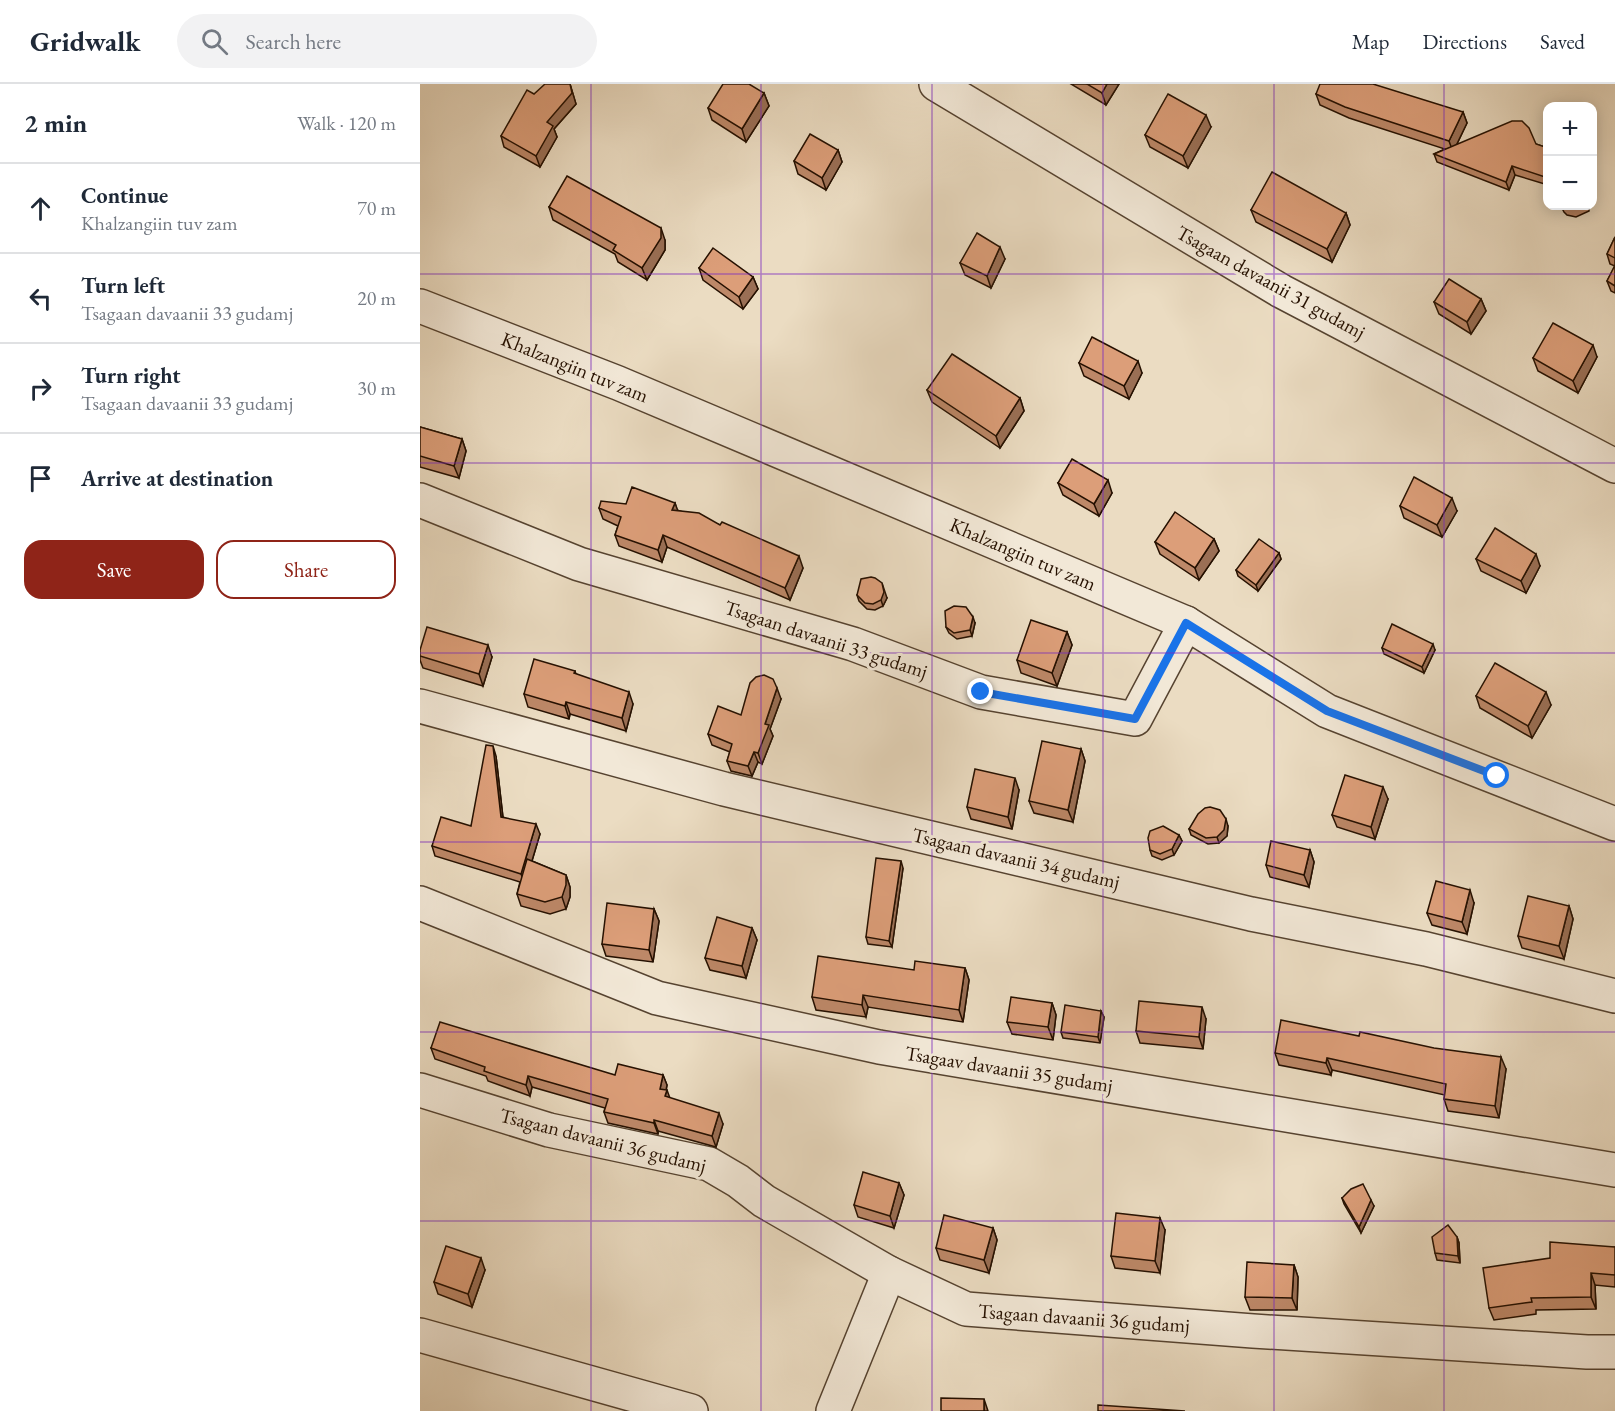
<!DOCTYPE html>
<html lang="en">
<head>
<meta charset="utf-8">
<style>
  :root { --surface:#fff; --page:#f2f2f3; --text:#1f2937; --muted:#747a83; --line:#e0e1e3; --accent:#8f2418 }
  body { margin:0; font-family:"EB Garamond",serif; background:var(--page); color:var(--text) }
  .controls { position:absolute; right:18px; top:18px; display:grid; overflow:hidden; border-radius:12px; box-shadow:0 3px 15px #0003 }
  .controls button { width:54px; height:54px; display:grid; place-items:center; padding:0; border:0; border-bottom:2px solid var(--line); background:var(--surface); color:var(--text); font:30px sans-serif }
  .stop { position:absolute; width:18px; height:18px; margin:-14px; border:4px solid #1a73e8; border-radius:50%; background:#fff }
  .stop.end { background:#1a73e8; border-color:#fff; box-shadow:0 2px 6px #0008 }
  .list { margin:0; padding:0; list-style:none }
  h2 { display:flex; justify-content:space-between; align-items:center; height:78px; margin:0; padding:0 24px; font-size:26px }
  h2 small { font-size:20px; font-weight:400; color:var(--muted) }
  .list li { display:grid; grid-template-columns:39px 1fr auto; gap:18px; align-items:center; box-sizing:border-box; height:90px; padding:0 24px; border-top:2px solid var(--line) }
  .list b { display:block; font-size:22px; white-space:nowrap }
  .list p { margin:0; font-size:20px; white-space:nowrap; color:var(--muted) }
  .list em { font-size:20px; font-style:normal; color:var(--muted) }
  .actions { display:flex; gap:12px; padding:18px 24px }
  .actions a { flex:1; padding:14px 0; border:2px solid var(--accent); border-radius:18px; text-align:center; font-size:21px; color:var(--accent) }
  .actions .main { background:var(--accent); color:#fff }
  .icon { flex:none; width:33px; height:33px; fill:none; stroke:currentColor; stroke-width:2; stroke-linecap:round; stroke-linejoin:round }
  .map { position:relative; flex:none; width:1195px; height:1327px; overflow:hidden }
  header { display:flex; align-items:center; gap:36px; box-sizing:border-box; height:84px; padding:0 30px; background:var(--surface); border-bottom:2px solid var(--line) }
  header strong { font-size:28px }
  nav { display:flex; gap:33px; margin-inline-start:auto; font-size:21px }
  .search { width:420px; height:54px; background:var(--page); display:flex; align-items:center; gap:15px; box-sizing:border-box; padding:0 21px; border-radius:33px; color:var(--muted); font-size:22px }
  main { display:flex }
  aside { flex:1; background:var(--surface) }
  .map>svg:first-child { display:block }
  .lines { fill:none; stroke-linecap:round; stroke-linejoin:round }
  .minor-casing { stroke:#564330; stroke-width:36 }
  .minor { stroke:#f2e8d7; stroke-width:33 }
  .wall { fill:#bd8868; stroke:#251000; stroke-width:1.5 }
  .shaded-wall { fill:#9a6f55; stroke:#251000; stroke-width:1.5 }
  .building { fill:#dc9e79; stroke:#251000; stroke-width:1.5 }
  .route { stroke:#1a73e8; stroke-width:8 }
  .grid { fill:none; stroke:#7b2cbf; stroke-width:1.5; stroke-opacity:0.55 }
  .labels { text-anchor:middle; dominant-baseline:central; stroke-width:6; stroke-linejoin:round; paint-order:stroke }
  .street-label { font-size:20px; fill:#251000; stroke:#f2e8d7 }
</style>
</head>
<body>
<header>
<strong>Gridwalk</strong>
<div class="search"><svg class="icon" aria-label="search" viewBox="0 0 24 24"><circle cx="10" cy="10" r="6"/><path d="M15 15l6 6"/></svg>Search here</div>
<nav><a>Map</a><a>Directions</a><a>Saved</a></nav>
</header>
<main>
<aside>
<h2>2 min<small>Walk · 120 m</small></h2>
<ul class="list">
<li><svg class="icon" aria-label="ahead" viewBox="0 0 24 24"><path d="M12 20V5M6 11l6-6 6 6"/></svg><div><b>Continue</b><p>Khalzangiin tuv zam</p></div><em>70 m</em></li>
<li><svg class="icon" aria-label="left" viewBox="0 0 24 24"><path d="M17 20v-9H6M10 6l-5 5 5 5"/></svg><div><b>Turn left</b><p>Tsagaan davaanii 33 gudamj</p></div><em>20 m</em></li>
<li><svg class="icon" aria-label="right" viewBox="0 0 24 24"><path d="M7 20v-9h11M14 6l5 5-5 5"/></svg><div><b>Turn right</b><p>Tsagaan davaanii 33 gudamj</p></div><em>30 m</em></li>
<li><svg class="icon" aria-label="arrive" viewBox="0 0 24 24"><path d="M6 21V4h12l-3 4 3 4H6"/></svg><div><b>Arrive at destination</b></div></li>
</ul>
<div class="actions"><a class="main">Save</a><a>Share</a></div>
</aside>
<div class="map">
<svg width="1195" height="1327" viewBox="0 0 1195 1327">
  <rect width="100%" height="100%" fill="#ebdcc2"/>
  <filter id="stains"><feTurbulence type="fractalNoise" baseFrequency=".00333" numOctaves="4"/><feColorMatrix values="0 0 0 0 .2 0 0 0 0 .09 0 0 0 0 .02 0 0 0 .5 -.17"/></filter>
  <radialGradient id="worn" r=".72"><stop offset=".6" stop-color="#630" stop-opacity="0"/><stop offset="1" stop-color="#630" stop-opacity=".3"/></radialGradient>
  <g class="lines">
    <g class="minor-casing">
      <g id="minor">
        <polyline points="516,0 861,207 1195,382"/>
        <polyline points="0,222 198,299 766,539 907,627 1195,740"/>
        <polyline points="0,416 159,480 433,560 561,608 715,635 766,539"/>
        <polyline points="0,622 304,705 831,830 1006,865 1195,912"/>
        <polyline points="0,819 237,914 459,963 1195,1086"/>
        <polyline points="0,1006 129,1046 289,1080 318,1097 344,1117 469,1189 546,1225 833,1247 1167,1268 1195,1268"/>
        <polyline points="0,1251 271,1327"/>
        <polyline points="413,1327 469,1189"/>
      </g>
    </g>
    <use href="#minor" class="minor"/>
  </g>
  <g class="wall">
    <polygon points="150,0 156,20 134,45 137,53 120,83 84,63 81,52 114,10"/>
    <polygon points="651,0 699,0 686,21"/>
    <polygon points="344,9 349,22 326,58 292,36 288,24"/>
    <polygon points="896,10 1043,28 1047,39 1037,60 1116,60 1128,64 1128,101 1095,91 1089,106 1017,78 1014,70 1025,65 929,34 900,21"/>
    <polygon points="791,43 768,84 730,63 725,51"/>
    <polygon points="418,66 422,78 406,106 378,90 374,77"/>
    <polygon points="1141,122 1169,122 1169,127 1156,133 1147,131 1144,128"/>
    <polygon points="129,123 245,156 245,166 227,196 198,178 195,170 133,136"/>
    <polygon points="831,126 926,129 930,141 912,178 836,138"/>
    <polygon points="1195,153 1195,209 1191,207 1187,197 1195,182 1190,180 1187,170"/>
    <polygon points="585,175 571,204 545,191 540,179"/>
    <polygon points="279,184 333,193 338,205 323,225 283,196"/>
    <polygon points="1061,215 1066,227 1051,250 1019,230 1014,218"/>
    <polygon points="1177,273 1158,309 1118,287 1113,274"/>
    <polygon points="659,279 722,289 709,315 664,292"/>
    <polygon points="507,306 600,314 604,327 580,364 512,318"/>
    <polygon points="0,343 42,355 46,367 39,394 0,383"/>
    <polygon points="638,399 692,409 679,432 643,411"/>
    <polygon points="255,419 257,426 300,441 383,484 370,516 247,463 242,478 199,462 195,451 198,442 183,435 179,424 206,420"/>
    <polygon points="980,422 1037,427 1022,453 984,434"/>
    <polygon points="794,455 799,467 779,496 740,470 735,458"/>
    <polygon points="859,469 861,475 838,507 818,492 816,486"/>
    <polygon points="1056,475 1120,482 1106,509 1061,487"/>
    <polygon points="437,511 467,514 463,522 455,526 447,525 439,517"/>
    <polygon points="555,539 552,552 537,555 529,549 526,543"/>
    <polygon points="647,548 652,561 637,602 601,589 597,576"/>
    <polygon points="962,564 1015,566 1004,589 964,570"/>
    <polygon points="0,566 72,573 63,602 3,584 0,576"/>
    <polygon points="155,587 156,590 213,620 206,647 150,630 149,635 108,623 104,610"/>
    <polygon points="1056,612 1131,621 1112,654 1060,624"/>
    <polygon points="361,615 350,645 353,652 342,680 338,678 332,692 311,687 307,677 310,668 292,661 288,650 321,631"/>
    <polygon points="661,665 665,677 653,738 614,729 609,717"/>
    <polygon points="76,672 83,733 120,750 112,777 146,791 150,803 150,813 146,825 130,830 101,822 97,810 100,798 15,772 12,762 51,742"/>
    <polygon points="599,706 592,745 551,735 547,723"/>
    <polygon points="968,715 955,755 917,743 912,731"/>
    <polygon points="808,742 807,752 799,759 788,760 771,751 769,745"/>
    <polygon points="759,751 762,757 754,771 742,776 732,772 730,766"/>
    <polygon points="890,766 894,778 889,803 850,793 846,781"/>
    <polygon points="483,784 472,863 448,860 446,853"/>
    <polygon points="1054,819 1047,850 1012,841 1007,829"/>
    <polygon points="1149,822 1153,835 1144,875 1102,864 1098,852"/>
    <polygon points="234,825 239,837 233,878 186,872 182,860"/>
    <polygon points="332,844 337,856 326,894 290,886 285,874"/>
    <polygon points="545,884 549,896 543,938 448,923 446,933 396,926 392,913 494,886"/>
    <polygon points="632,919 636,931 633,956 592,950 587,938"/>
    <polygon points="681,927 684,933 680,959 643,954 641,948"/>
    <polygon points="786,935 783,965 720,959 716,947"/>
    <polygon points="11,964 195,991 243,991 247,1001 246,1006 249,1014 303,1040 296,1063 238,1047 238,1050 188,1039 184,1028 185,1024 112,1003 110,1012 68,997 66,992 15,975"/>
    <polygon points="855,969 1086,985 1079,1034 1028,1027 1024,1015 1025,1011 912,986 911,991 859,981"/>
    <polygon points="479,1099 484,1111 474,1144 438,1133 434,1121"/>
    <polygon points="922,1114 954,1122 941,1149 924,1120"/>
    <polygon points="573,1144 577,1156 569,1189 520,1176 516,1164"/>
    <polygon points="745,1146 740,1189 695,1184 691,1172"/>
    <polygon points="1037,1153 1039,1159 1040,1179 1017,1176 1015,1169"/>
    <polygon points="1195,1163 1195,1203 1175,1201 1176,1225 1116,1226 1116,1230 1074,1236 1069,1224 1130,1174"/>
    <polygon points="874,1181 878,1193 877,1226 830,1226 825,1213"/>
    <polygon points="65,1186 52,1223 18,1210 14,1198"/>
  </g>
  <g class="shaded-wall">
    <polygon points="150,0 156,20 134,45 137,53 120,83 116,72 127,38"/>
    <polygon points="687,0 699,0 686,21 682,9"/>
    <polygon points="344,9 349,22 326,58 322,45"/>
    <polygon points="1043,28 1047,39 1033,68 1029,57"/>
    <polygon points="786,31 791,43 768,84 763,72"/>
    <polygon points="418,66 422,78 406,106 402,94"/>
    <polygon points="1092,82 1095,91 1089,106 1086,98"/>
    <polygon points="926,129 930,141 912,178 907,165"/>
    <polygon points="241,144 245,156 245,166 227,196 222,184"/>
    <polygon points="580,163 585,175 571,204 567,192"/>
    <polygon points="333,193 338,205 323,225 319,213"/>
    <polygon points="1061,215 1066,227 1051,250 1047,238"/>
    <polygon points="1173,261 1177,273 1158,309 1153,297"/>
    <polygon points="718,277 722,289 709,315 704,302"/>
    <polygon points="600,314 604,327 580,364 576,352"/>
    <polygon points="42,355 46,367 39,394 34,382"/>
    <polygon points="688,396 692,409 679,432 674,420"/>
    <polygon points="1032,414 1037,427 1022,453 1017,441"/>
    <polygon points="255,419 259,430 252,426"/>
    <polygon points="243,451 247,463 242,478 238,466"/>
    <polygon points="794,455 799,467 779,496 775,484"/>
    <polygon points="859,469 861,475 838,507 836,501"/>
    <polygon points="1116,470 1120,482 1106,509 1101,497"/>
    <polygon points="379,472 383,484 370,516 365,504"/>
    <polygon points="462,499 467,514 463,522 461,516"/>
    <polygon points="553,533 555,539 552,552 550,546"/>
    <polygon points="647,548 652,561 637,602 632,589"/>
    <polygon points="1013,560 1015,566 1004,589 1002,583"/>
    <polygon points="68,561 72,573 63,602 59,590"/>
    <polygon points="357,604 361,615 350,645 353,652 342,680 338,669 345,640"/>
    <polygon points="209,608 213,620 206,647 202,634"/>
    <polygon points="1126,608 1131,621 1112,654 1108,642"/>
    <polygon points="146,618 150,630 149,635 145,622"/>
    <polygon points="73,662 76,672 84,743 81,733"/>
    <polygon points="661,665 665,677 653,738 648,726"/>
    <polygon points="334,668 338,678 332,692 328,682"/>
    <polygon points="595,694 599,706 592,745 588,733"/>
    <polygon points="963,703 968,715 955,755 951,743"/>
    <polygon points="806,735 808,742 807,752 799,759 797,753"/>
    <polygon points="116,740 120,750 105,800 101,790"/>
    <polygon points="759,751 762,757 754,771 752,765"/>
    <polygon points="890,766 894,778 889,803 884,791"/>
    <polygon points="481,777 483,784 472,863 469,857"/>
    <polygon points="146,791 150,803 150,813 146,825 142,813"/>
    <polygon points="1050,806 1054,819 1047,850 1042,838"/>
    <polygon points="1149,822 1153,835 1144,875 1139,862"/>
    <polygon points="234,825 239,837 233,878 229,866"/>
    <polygon points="332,844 337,856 326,894 322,882"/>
    <polygon points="545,884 549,896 543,938 539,926"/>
    <polygon points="443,911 448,923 446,933 442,921"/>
    <polygon points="632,919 636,931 633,956 628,943"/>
    <polygon points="782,923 786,935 783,965 779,953"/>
    <polygon points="681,927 684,933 680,959 678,953"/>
    <polygon points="1081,973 1086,985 1079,1034 1075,1022"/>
    <polygon points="907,974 912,986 911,991 906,979"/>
    <polygon points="243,991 247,1001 245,1012 247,1006 251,1017 249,1023 240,1005"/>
    <polygon points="108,992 112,1003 110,1012 106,1001"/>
    <polygon points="299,1029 303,1040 296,1063 292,1052"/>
    <polygon points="234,1036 238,1047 238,1050 234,1039"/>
    <polygon points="479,1099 484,1111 474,1144 470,1132"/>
    <polygon points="951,1116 954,1122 941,1149 939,1143"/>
    <polygon points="740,1134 745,1146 740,1189 735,1177"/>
    <polygon points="573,1144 577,1156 569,1189 564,1176"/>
    <polygon points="1037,1153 1039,1159 1040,1179 1038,1172"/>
    <polygon points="61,1174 65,1186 52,1223 48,1210"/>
    <polygon points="874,1181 878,1193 877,1226 872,1214"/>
    <polygon points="1171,1189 1175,1201 1176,1225 1171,1213"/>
    <polygon points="564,1315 568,1327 564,1327"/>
  </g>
  <g class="building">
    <polygon points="125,0 150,0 152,9 127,38 133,42 116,72 81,52 107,6 114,10"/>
    <polygon points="303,0 329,0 344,9 322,45 288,24"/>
    <polygon points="667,0 687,0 682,9"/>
    <polygon points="900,0 953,0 1043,28 1029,57 925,23 896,10"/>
    <polygon points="748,10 786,31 763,72 725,51"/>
    <polygon points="1092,37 1102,37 1109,44 1116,60 1128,64 1128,94 1092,82 1086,98 1014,70"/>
    <polygon points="390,50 418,66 402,94 374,77"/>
    <polygon points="852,88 926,129 907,165 831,126"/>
    <polygon points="147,92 241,144 241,154 222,184 193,166 196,161 129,123"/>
    <polygon points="1143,122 1161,122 1153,125 1144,123"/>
    <polygon points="557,149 580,163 567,192 540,179"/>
    <polygon points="1195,153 1195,174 1187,170"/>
    <polygon points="293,164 333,193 319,213 279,184"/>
    <polygon points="1195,181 1195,202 1187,197"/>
    <polygon points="1029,195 1061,215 1047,238 1014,218"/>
    <polygon points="1133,239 1173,261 1153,297 1113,274"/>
    <polygon points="672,253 718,277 704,302 659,279"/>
    <polygon points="532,270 600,314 576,352 507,306"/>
    <polygon points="0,343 42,355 34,382 0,372"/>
    <polygon points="652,375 688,396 674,420 638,399"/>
    <polygon points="994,393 1032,414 1017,441 980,422"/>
    <polygon points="212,403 255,419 252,426 279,429 300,441 302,438 379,472 365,504 243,451 238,466 195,451 201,433 179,424 181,417 206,420"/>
    <polygon points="755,428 794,455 775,484 735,458"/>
    <polygon points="1075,444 1116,470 1101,497 1056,475"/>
    <polygon points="839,455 859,469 836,501 816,486"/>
    <polygon points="451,493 455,494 462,499 464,508 461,516 453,520 445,519 437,511 441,495"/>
    <polygon points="534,522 546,523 553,533 550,546 534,549 526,543 525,527"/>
    <polygon points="611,536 647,548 632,589 597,576"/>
    <polygon points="972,540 1013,560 1002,583 962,564"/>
    <polygon points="7,543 68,561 59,590 0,572 0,566"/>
    <polygon points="114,575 155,587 154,589 209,608 202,634 146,618 145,622 104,610"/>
    <polygon points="1075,579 1126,608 1108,642 1056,612"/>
    <polygon points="344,591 353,595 357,604 345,640 349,641 338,669 334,668 328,682 307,677 312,660 288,650 298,622 321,631 330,599 336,593"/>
    <polygon points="622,657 661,665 648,726 609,717"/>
    <polygon points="66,661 73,662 81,733 116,740 101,790 12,762 21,733 51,742"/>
    <polygon points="555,685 595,694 588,733 547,723"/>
    <polygon points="925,691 963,703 951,743 912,731"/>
    <polygon points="790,723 800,726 806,735 804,746 797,753 786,754 769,745 778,730 785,724"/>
    <polygon points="743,742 759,751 752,765 740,770 730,766 728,754 730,747"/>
    <polygon points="851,757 890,766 884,791 846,781"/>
    <polygon points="456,774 481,777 469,857 446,853"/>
    <polygon points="107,775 146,791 146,801 142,813 125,818 97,810"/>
    <polygon points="1016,797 1050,806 1042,838 1007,829"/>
    <polygon points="1108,812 1149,822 1139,862 1098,852"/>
    <polygon points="187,819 234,825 229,866 182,860"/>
    <polygon points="297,833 332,844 322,882 285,874"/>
    <polygon points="398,872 494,886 495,877 545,884 539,926 443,911 442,921 392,913"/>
    <polygon points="591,913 632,919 628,943 587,938"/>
    <polygon points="719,917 782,923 779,953 716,947"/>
    <polygon points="645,921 681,927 678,953 641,948"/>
    <polygon points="861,936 939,952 940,948 1014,964 1081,973 1075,1022 1024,1015 1026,1000 907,974 906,979 855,969"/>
    <polygon points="20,938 195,991 198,980 243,991 240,1005 247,1006 245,1012 299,1029 292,1052 234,1036 234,1039 184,1028 188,1015 108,992 106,1001 64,987 65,983 11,964"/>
    <polygon points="443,1088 479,1099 470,1132 434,1121"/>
    <polygon points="943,1100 951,1116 939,1143 922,1114 931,1105"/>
    <polygon points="696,1129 740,1134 735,1177 691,1172"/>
    <polygon points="524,1131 573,1144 564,1176 516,1164"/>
    <polygon points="1028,1141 1037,1153 1038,1172 1015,1169 1012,1153"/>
    <polygon points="1130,1158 1195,1163 1195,1191 1171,1189 1171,1213 1111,1214 1112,1218 1069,1224 1063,1184 1130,1174"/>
    <polygon points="26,1162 61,1174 48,1210 14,1198"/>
    <polygon points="827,1178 874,1181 872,1214 825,1213"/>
    <polygon points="521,1314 564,1315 564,1327 521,1327"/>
    <polygon points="678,1321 765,1327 678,1327"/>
  </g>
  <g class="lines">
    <polyline class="route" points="561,608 715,635 766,539 907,627 1077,692"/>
  </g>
  <path class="grid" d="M 171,0 L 171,1327M 341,0 L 341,1327M 512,0 L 512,1327M 683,0 L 683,1327M 854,0 L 854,1327M 1024,0 L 1024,1327M 0,190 L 1195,190M 0,379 L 1195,379M 0,569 L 1195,569M 0,758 L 1195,758M 0,948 L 1195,948M 0,1137 L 1195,1137"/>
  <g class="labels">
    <g class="street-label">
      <text transform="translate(851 198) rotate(29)">Tsagaan davaanii 31 gudamj</text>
      <text transform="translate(155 283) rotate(22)">Khalzangiin tuv zam</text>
      <text transform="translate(603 470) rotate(23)">Khalzangiin tuv zam</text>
      <text transform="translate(406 555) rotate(18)">Tsagaan davaanii 33 gudamj</text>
      <text transform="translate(596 774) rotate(13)">Tsagaan davaanii 34 gudamj</text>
      <text transform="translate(589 985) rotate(9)">Tsagaav davaanii 35 gudamj</text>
      <text transform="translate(183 1056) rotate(14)">Tsagaan davaanii 36 gudamj</text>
      <text transform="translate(664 1234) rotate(4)">Tsagaan davaanii 36 gudamj</text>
    </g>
  </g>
  <rect width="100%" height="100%" filter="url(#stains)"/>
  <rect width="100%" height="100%" fill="url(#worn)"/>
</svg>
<div class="controls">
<button>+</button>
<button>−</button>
</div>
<div class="stop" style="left:1077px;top:692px"></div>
<div class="stop end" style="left:561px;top:608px"></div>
</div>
</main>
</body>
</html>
